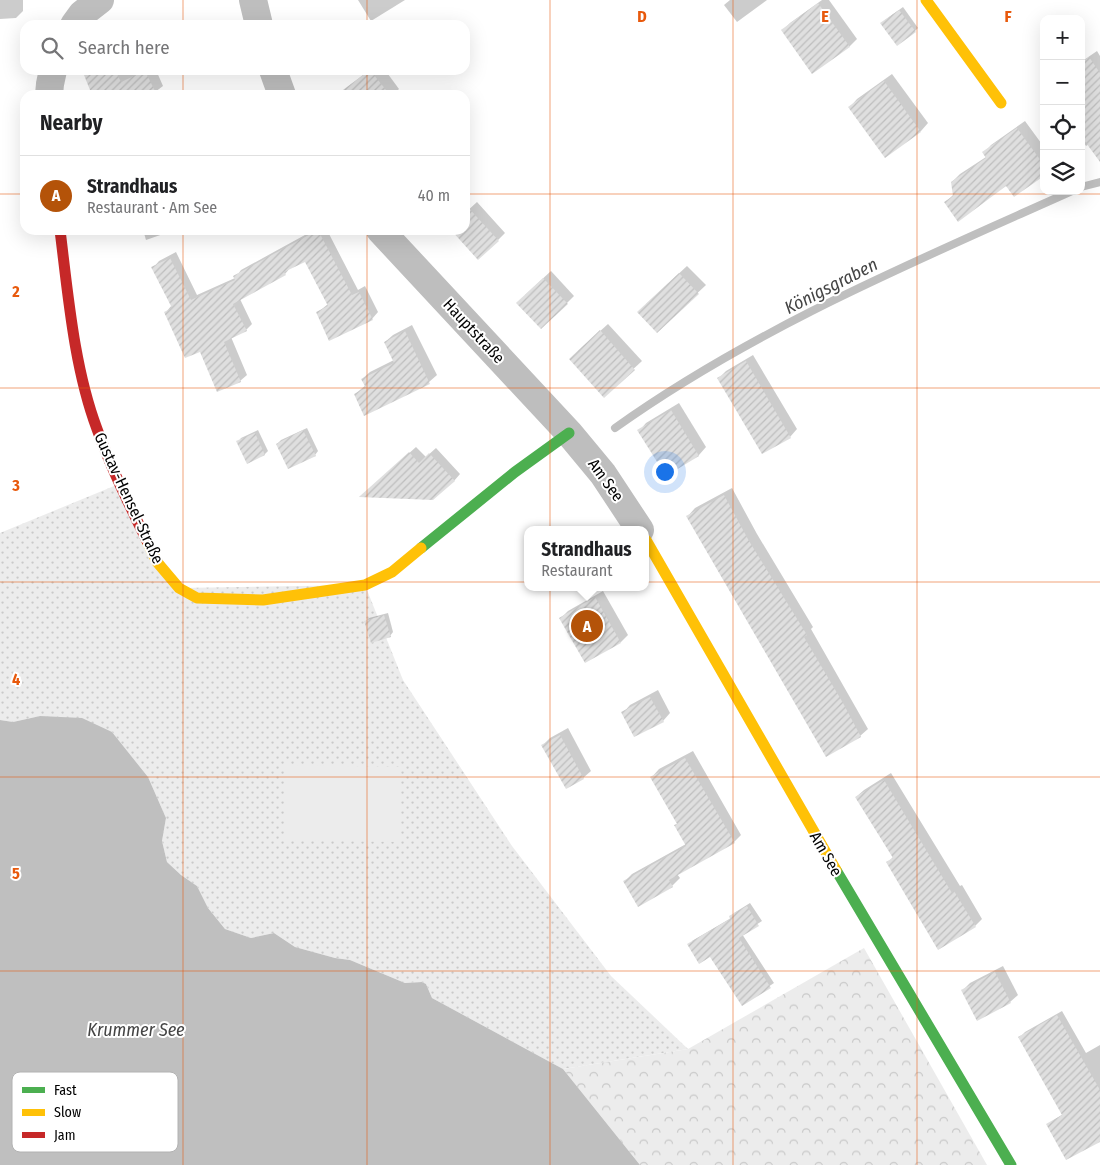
<!DOCTYPE html>
<html lang="en">
<head>
<meta charset="utf-8">
<style>
  :root { --surface:#fff; --page:#f2f2f2; --text:#202124; --muted:#757577; --line:#e0e0e0; --accent:#b45309 }
  body { margin:0; font-family:"Fira Sans Condensed",sans-serif; background:var(--page); color:var(--text) }
  .controls { position:absolute; right:15px; top:15px; display:grid; overflow:hidden; border-radius:10px; box-shadow:0 5px 20px #0002 }
  .controls button { width:45px; height:45px; display:grid; place-items:center; padding:0; border:0; border-bottom:1px solid var(--line); background:var(--surface); color:var(--text); font:25px sans-serif }
  .you { position:absolute; left:664px; top:471px; width:18px; height:18px; margin:-12px; border:4px solid #fff; border-radius:50%; background:#1a73e8; box-shadow:0 0 0 8px #1a73e833 }
  .badge { display:grid; place-items:center; width:32px; height:32px; border-radius:50%; background:var(--accent); color:#fff; font-size:16px; font-weight:700 }
  .pin { position:absolute; translate:-50% -50%; border:2px solid #fff; box-shadow:0 1px 5px #0006 }
  .popup { position:absolute; left:524px; top:526px; width:125px; height:65px; box-sizing:border-box; display:grid; place-content:center; border-radius:10px; background:var(--surface); filter:drop-shadow(0 1px 4px #0005); font-size:16px; white-space:nowrap; color:var(--muted) }
  .popup b { font-size:19px; color:var(--text) }
  .popup::after { content:''; position:absolute; left:50%; top:100%; margin-left:-10px; border:10px solid transparent; border-top-color:var(--surface) }
  .list { margin:0; padding:0; list-style:none }
  h2 { display:flex; justify-content:space-between; align-items:center; height:65px; margin:0; padding:0 20px; font-size:21px }
  h2 small { font-size:16px; font-weight:400; color:var(--muted) }
  .list li { display:grid; grid-template-columns:32px 1fr auto; gap:15px; align-items:center; box-sizing:border-box; height:80px; padding:0 20px; border-top:1px solid var(--line) }
  .list b { display:block; font-size:19px; white-space:nowrap }
  .list p { margin:0; font-size:16px; white-space:nowrap; color:var(--muted) }
  .list em { font-size:16px; font-style:normal; color:var(--muted) }
  .icon { flex:none; width:28px; height:28px; fill:none; stroke:currentColor; stroke-width:2; stroke-linecap:round; stroke-linejoin:round }
  .map { position:relative; flex:none; width:1100px; height:1165px; overflow:hidden }
  .search { position:absolute; background:var(--surface); box-shadow:0 5px 20px #0002; left:20px; top:20px; width:450px; height:55px; display:flex; align-items:center; gap:12px; box-sizing:border-box; padding:0 18px; border-radius:15px; color:var(--muted); font-size:19px }
  .panel { position:absolute; background:var(--surface); box-shadow:0 5px 20px #0002; left:20px; top:90px; width:450px; height:145px; border-radius:15px }
  .map>svg:first-child { display:block }
  .grass { fill:url(#grass-dots) }
  .forest { fill:url(#forest-crowns) }
  .garden { fill:#ececec }
  .water { fill:#bfbfbf }
  .shadow { fill:#0003 }
  .lines { fill:none; stroke-linecap:round; stroke-linejoin:round }
  .stream { stroke:#bfbfbf; stroke-width:8 }
  .building { fill:url(#building-hatch) }
  .street { stroke:#bebebe; stroke-width:28 }
  .fast { stroke:#4caf50; stroke-width:11 }
  .slow { stroke:#ffc107; stroke-width:11 }
  .jam { stroke:#c62828; stroke-width:11 }
  .grid { fill:none; stroke:#e8590c; stroke-width:1; stroke-opacity:0.55 }
  .labels { text-anchor:middle; dominant-baseline:central; stroke-width:4; stroke-linejoin:round; paint-order:stroke }
  .street-label { font-size:16px; fill:#000; stroke:#fff }
  .water-label { font-size:18px; font-style:italic; fill:#444; stroke:#fff }
  .key { fill:#fff; stroke:#b2b2b2; stroke-width:1 }
  .key-label { font-size:14px; fill:#000 }
  .grid-label { font-size:16px; text-anchor:middle; font-weight:bold; fill:#e8590c; stroke:#fff; stroke-width:4; stroke-linejoin:round; paint-order:stroke }
</style>
</head>
<body>
<div class="map">
<svg width="1100" height="1165" viewBox="0 0 1100 1165">
  <defs>
    <pattern id="grass-dots" width="8" height="8" patternUnits="userSpaceOnUse" patternTransform="scale(1.25)"><rect width="8" height="8" fill="#ececec"/><path d="M2 2h.1M6 6h.1" fill="none" stroke="#c9c9c9" stroke-width="1.8" stroke-linecap="round"/></pattern>
    <pattern id="forest-crowns" width="20" height="18" patternUnits="userSpaceOnUse" patternTransform="scale(1.25)"><rect width="20" height="18" fill="#ececec"/><path d="M2 6a3 3 0 1 1 6 0M12 15a3 3 0 1 1 6 0" fill="none" stroke="#c9c9c9"/></pattern>
    <pattern id="building-hatch" width="6" height="6" patternUnits="userSpaceOnUse" patternTransform="scale(1.25)"><rect width="6" height="6" fill="#dfdfdf"/><path d="M-1 1l2-2M0 6l6-6M5 7l2-2" fill="none" stroke="#bebebe"/></pattern>
  </defs>
  <rect width="100%" height="100%" fill="#fff"/>
  <polygon class="grass" points="119,484 179,588 365,585 403,680 512,846 611,976 688,1049 563,1069 432,998 426,984 422,982 405,983 350,960 335,958 295,947 274,933 251,938 225,929 208,908 197,886 181,875 167,862 162,841 166,818 148,777 112,732 40,716 13,722 0,720 0,533"/>
  <polygon class="forest" points="864,948 987,1165 640,1165 563,1069 688,1049"/>
  <polygon class="garden" points="286,765 401,767 399,842 284,840"/>
  <polygon class="water" points="40,716 82,718 112,732 148,777 166,818 162,841 167,862 181,875 197,886 208,908 225,929 251,938 274,933 295,947 335,958 350,960 405,983 422,982 426,984 432,998 563,1069 640,1165 0,1165 0,720 13,722"/>
  <g class="shadow">
    <polygon points="0,0 23,0 23,11 16,18 0,19"/>
    <polygon points="358,0 405,0 371,21"/>
    <polygon points="730,0 767,0 737,22 724,5"/>
    <polygon points="822,0 829,0 857,39 849,47 783,30 790,23"/>
    <polygon points="903,7 918,28 915,31 885,20"/>
    <polygon points="1097,51 1100,56 1100,160 1089,144 1086,146 1081,139 1081,62"/>
    <polygon points="91,70 126,70 128,75 140,70 156,70 163,86 151,95 94,95 85,76"/>
    <polygon points="369,70 385,70 399,89 393,95 338,95"/>
    <polygon points="892,74 928,123 921,131 885,156 850,107 857,99"/>
    <polygon points="1025,121 1044,147 1044,174 946,202 954,194 952,182 960,174 986,157 984,153 991,145"/>
    <polygon points="477,202 505,233 498,240 453,230 465,230 465,213"/>
    <polygon points="143,230 169,230 166,233 146,240"/>
    <polygon points="314,230 327,230 358,290 365,286 378,312 372,319 317,313 328,304 305,260 291,267 285,274 240,299 252,324 246,330 231,337 247,375 240,381 201,350 166,312 172,305 153,268 159,261 176,252 197,295 235,278 241,270"/>
    <polygon points="687,266 706,285 657,331 646,304"/>
    <polygon points="551,271 574,296 567,303 525,295"/>
    <polygon points="608,324 642,361 604,396 578,351"/>
    <polygon points="412,325 437,375 429,382 365,414 355,394 366,385 362,379 370,372 394,360 385,342 393,335"/>
    <polygon points="753,355 797,429 790,437 719,378 726,371"/>
    <polygon points="679,403 706,447 699,455 666,474 639,431 646,423"/>
    <polygon points="307,428 318,451 315,455 277,444 281,440"/>
    <polygon points="258,430 268,451 265,454 247,462 238,442 241,438"/>
    <polygon points="416,447 426,457 436,448 460,474 454,481 367,491"/>
    <polygon points="732,488 757,534 813,627 811,629 868,729 860,736 688,516 695,508"/>
    <polygon points="603,591 628,635 621,642 585,662 561,618 568,611"/>
    <polygon points="388,613 393,632 390,636 366,621 369,618"/>
    <polygon points="658,690 670,713 663,721 623,713 630,705"/>
    <polygon points="568,728 591,771 583,778 543,745 550,738"/>
    <polygon points="693,751 741,835 734,842 677,874 680,878 672,886 638,905 625,881 632,874 686,844 678,823 652,777 659,769"/>
    <polygon points="891,773 960,886 962,885 982,919 975,926 887,863 893,857 856,797 864,790"/>
    <polygon points="750,903 762,921 742,934 774,983 742,1004 711,955 692,941 731,918 734,913"/>
    <polygon points="1003,966 1018,995 1010,1002 963,990 970,983"/>
    <polygon points="1062,1011 1086,1053 1100,1045 1100,1140 1048,1124 1063,1114 1020,1037 1025,1032"/>
  </g>
  <g class="lines">
    <g class="stream">
      <polyline points="1081,187 1100,182"/>
      <path d="M 615,428 C 755,328 916,261 1072,191"/>
    </g>
  </g>
  <g class="building">
    <polygon points="818,3 850,47 812,74 781,30"/>
    <polygon points="899,10 916,32 897,46 880,23"/>
    <polygon points="1089,57 1100,73 1100,162 1081,136 1081,63"/>
    <polygon points="95,70 115,70 121,82 145,71 157,95 92,95 84,75"/>
    <polygon points="370,70 390,95 336,95"/>
    <polygon points="884,81 921,132 885,158 848,107"/>
    <polygon points="1017,128 1044,165 1044,176 1014,197 1006,186 958,222 944,202 953,196 951,182 986,158 982,152"/>
    <polygon points="465,204 499,241 478,260 451,230 465,230"/>
    <polygon points="318,230 352,295 359,292 373,320 329,341 316,312 328,306 305,262 284,272 286,275 233,304 247,331 224,342 241,382 217,392 200,352 185,358 164,312 172,308 151,267 170,258 191,300 235,280 233,276"/>
    <polygon points="679,273 699,294 657,333 637,312"/>
    <polygon points="543,278 568,304 541,329 516,303"/>
    <polygon points="600,330 635,370 604,398 569,359"/>
    <polygon points="405,331 430,384 364,416 354,394 366,388 361,379 394,363 384,342"/>
    <polygon points="746,361 791,438 762,454 717,378"/>
    <polygon points="671,410 699,456 666,476 637,430"/>
    <polygon points="303,430 316,456 288,469 276,444"/>
    <polygon points="255,433 265,455 247,464 236,441"/>
    <polygon points="409,452 419,463 429,453 455,481 433,500 359,497"/>
    <polygon points="724,495 749,541 807,635 804,637 843,703 861,737 826,757 686,516"/>
    <polygon points="595,597 621,643 585,663 559,618"/>
    <polygon points="384,615 391,637 371,643 364,621"/>
    <polygon points="650,697 664,722 634,737 621,712"/>
    <polygon points="560,735 584,779 566,789 541,745"/>
    <polygon points="685,758 735,843 669,880 673,887 638,907 623,881 686,846 674,825 677,824 650,777"/>
    <polygon points="884,780 952,893 954,891 976,927 938,950 886,862 893,858 855,797"/>
    <polygon points="747,906 759,926 739,938 771,988 742,1006 710,957 699,964 687,944 730,919 729,916"/>
    <polygon points="995,972 1011,1003 977,1021 961,990"/>
    <polygon points="1057,1015 1100,1090 1100,1142 1066,1160 1046,1124 1062,1115 1018,1037"/>
  </g>
  <g class="lines">
    <g class="street">
      <polyline points="253,0 259,25"/>
      <polyline points="74,25 82,14 100,0"/>
      <polyline points="273,70 282,95"/>
      <polyline points="49,95 50,84 53,70"/>
      <polyline points="380,230 569,433 603,474 640,530"/>
    </g>
    <g class="fast">
      <polyline points="421,548 515,472 569,433"/>
      <polyline points="836,870 1011,1165"/>
    </g>
    <g class="slow">
      <polyline points="926,0 1001,103"/>
      <polyline points="646,540 836,870"/>
      <polyline points="147,541 157,562 179,588 197,598 263,600 365,585 392,572 421,548"/>
    </g>
    <path class="jam" d="M 60,230 C 68,294 74,368 97,429 C 111,468 129,504 147,541"/>
  </g>
  <path class="grid" d="M 183,0 L 183,25M 367,0 L 367,25M 550,0 L 550,1165M 733,0 L 733,1165M 917,0 L 917,1165M 183,70 L 183,95M 367,70 L 367,95M 0,194 L 25,194M 465,194 L 1100,194M 183,230 L 183,1165M 367,230 L 367,1165M 0,388 L 1100,388M 0,582 L 1100,582M 0,777 L 1100,777M 0,971 L 1100,971"/>
  <g class="labels">
    <g class="street-label">
      <text transform="translate(474 331) rotate(47)">Hauptstraße</text>
      <text transform="translate(606 480) rotate(54)">Am See</text>
      <text transform="translate(129 498) rotate(65)">Gustav-Hensel-Straße</text>
      <text transform="translate(826 854) rotate(60)">Am See</text>
    </g>
    <g class="water-label">
      <text transform="translate(831 286) rotate(-27)">Königsgraben</text>
      <text x="136" y="1030">Krummer See</text>
    </g>
  </g>
  <rect x="12" y="1072" width="166" height="80" rx="8" class="key"/>
  <rect x="22" y="1087" width="23" height="6" fill="#4caf50"/>
  <rect x="22" y="1109" width="23" height="7" fill="#ffc107"/>
  <rect x="22" y="1132" width="23" height="6" fill="#c62828"/>
  <g class="key-label">
    <text x="54" y="1095">Fast</text>
    <text x="54" y="1117">Slow</text>
    <text x="54" y="1140">Jam</text>
  </g>
  <g class="grid-label">
    <text x="642" y="22">D</text>
    <text x="825" y="22">E</text>
    <text x="1008" y="22">F</text>
    <text x="16" y="297">2</text>
    <text x="16" y="491">3</text>
    <text x="16" y="685">4</text>
    <text x="16" y="879">5</text>
  </g>
</svg>
<div class="controls">
<button>+</button>
<button>−</button>
<button><svg class="icon" aria-label="locate" viewBox="0 0 24 24"><circle cx="12" cy="12" r="6"/><path d="M12 2v4M12 18v4M2 12h4M18 12h4"/></svg></button>
<button><svg class="icon" aria-label="layers" viewBox="0 0 24 24"><path d="M12 4l9 5-9 5-9-5zM3 14l9 5 9-5"/></svg></button>
</div>
<div class="you"></div>
<div class="pin badge" style="left:587px;top:626px">A</div>
<div class="popup"><b>Strandhaus</b>Restaurant</div>
<div class="search"><svg class="icon" aria-label="search" viewBox="0 0 24 24"><circle cx="10" cy="10" r="6"/><path d="M15 15l6 6"/></svg>Search here</div>
<section class="panel">
<h2>Nearby<small></small></h2>
<ul class="list">
<li><span class="badge">A</span><div><b>Strandhaus</b><p>Restaurant · Am See</p></div><em>40 m</em></li>
</ul>
</section>
</div>
</body>
</html>
